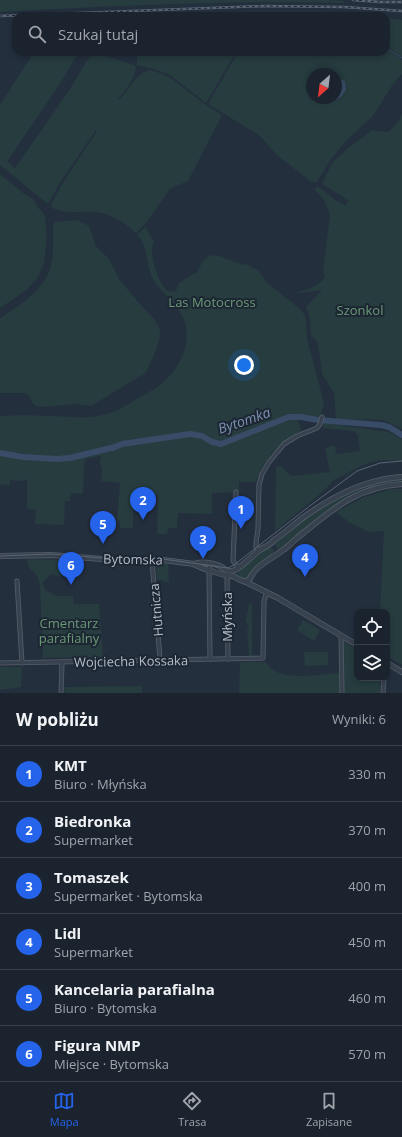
<!DOCTYPE html>
<html lang="pl">
<head>
<meta charset="utf-8">
<style>
  :root { --surface:#1b232e; --page:#242b36; --text:#f1f3f6; --muted:#a0a4aa; --line:#39404a; --accent:#2563eb }
  body { margin:0; font-family:"Open Sans",sans-serif; background:var(--page); color:var(--text) }
  .controls { position:absolute; right:12px; bottom:12px; display:grid; overflow:hidden; border-radius:8px; box-shadow:0 2px 6px #0003 }
  .controls button { width:36px; height:36px; display:grid; place-items:center; padding:0; border:0; border-bottom:1px solid var(--line); background:var(--surface); color:var(--text); font:20px sans-serif }
  .compass { position:absolute; left:306px; top:68px; width:36px; height:36px; border-radius:50%; background:var(--surface); box-shadow:0 2px 6px #0003; rotate:208deg }
  .you { position:absolute; left:244px; top:365px; width:14px; height:14px; margin:-10px; border:3px solid #fff; border-radius:50%; background:#1a73e8; box-shadow:0 0 0 6px #1a73e833 }
  .badge { display:grid; place-items:center; width:26px; height:26px; border-radius:50%; background:var(--accent); color:#fff; font-size:13px; font-weight:700 }
  .pin { position:absolute; translate:-50% -33px; filter:drop-shadow(0 1px 2px #0008) }
  .pin::after { content:''; position:absolute; top:21px; width:14px; height:12px; background:inherit; clip-path:polygon(0 0,100% 0,50% 100%) }
  .list { margin:0; padding:0; list-style:none }
  h2 { display:flex; justify-content:space-between; align-items:center; height:52px; margin:0; padding:0 16px; font-size:17px }
  h2 small { font-size:13px; font-weight:400; color:var(--muted) }
  .list li { display:grid; grid-template-columns:26px 1fr auto; gap:12px; align-items:center; box-sizing:border-box; height:56px; padding:0 16px; border-top:1px solid var(--line) }
  .list b { display:block; font-size:15px; white-space:nowrap }
  .list p { margin:0; font-size:13px; white-space:nowrap; color:var(--muted) }
  .list em { font-size:13px; font-style:normal; color:var(--muted) }
  .icon { flex:none; width:22px; height:22px; fill:none; stroke:currentColor; stroke-width:2; stroke-linecap:round; stroke-linejoin:round }
  .map { position:relative; flex:none; width:402px; height:693px; overflow:hidden }
  .search { position:absolute; background:var(--surface); box-shadow:0 2px 6px #0003; left:12px; right:12px; top:12px; height:44px; display:flex; align-items:center; gap:10px; box-sizing:border-box; padding:0 14px; border-radius:12px; color:var(--muted); font-size:15px }
  .sheet { height:388px; background:var(--surface) }
  nav { display:flex; justify-content:space-around; align-items:center; box-sizing:border-box; height:56px; border-top:1px solid var(--line); background:var(--surface); font-size:11px; color:var(--muted) }
  nav a { display:grid; justify-items:center; gap:2px }
  nav .on { color:var(--accent) }
  .map>svg:first-child { display:block }
  .green { fill:#263c3f; fill-rule:evenodd }
  .water { fill:#394c67 }
  .lines { fill:none; stroke-linecap:round; stroke-linejoin:round }
  .stream { stroke:#394c67; stroke-width:1 }
  .river { stroke:#394c67; stroke-width:6 }
  .minor-casing { stroke:#565f6c; stroke-width:5 }
  .tertiary-casing { stroke:#565f6c; stroke-width:6 }
  .minor { stroke:#38414e; stroke-width:3.5 }
  .tertiary { stroke:#38414e; stroke-width:4.5 }
  .tram { stroke:#5a6575; stroke-width:1 }
  .rail-casing { stroke:#5a6575; stroke-width:2.5 }
  .rail { stroke:#1d2633; stroke-width:1; stroke-dasharray:3; stroke-linecap:butt }
  .labels { text-anchor:middle; dominant-baseline:central; stroke-width:4; stroke-linejoin:round; paint-order:stroke }
  .park-label { font-size:13px; fill:#6b9a76; stroke:#1d2633 }
  .street-label { font-size:13px; fill:#b4bcc9; stroke:#1d2633 }
  .water-label { font-size:14px; font-style:italic; fill:#7c92b1; stroke:#1d2633 }
</style>
</head>
<body>
<div class="map">
<svg width="402" height="693" viewBox="0 0 402 693">
  <rect width="100%" height="100%" fill="#242f3e"/>
  <g class="green">
    <path d="M 0,0 L 329,0 L 344,1 L 344,3 C 230,0 114,6 0,12 Z"/>
    <polygon points="283,13 362,16 246,16 247,14"/>
    <polygon points="386,18 402,20 402,57 386,46"/>
    <path d="M 386,49 L 402,60 L 402,74 L 393,84 L 372,117 L 348,139 L 331,159 L 316,183 L 310,181 L 277,155 L 259,135 L 208,104 L 238,52 L 386,52 ZM 312,74 L 336,74 L 336,78 L 342,80 L 346,87 C 342,99 333,105 321,101 C 317,100 316,98 312,98 Z"/>
    <path d="M 34,52 L 79,52 L 59,85 L 8,160 L 8,162 L 15,168 L 68,92 L 91,54 L 110,57 L 136,66 C 135,79 126,90 118,99 L 119,100 C 130,90 133,76 149,70 L 163,74 L 172,79 L 206,105 L 222,115 L 188,181 L 170,189 L 145,224 L 136,233 C 126,224 115,216 101,213 C 84,209 65,217 50,206 L 64,181 L 97,131 L 96,130 L 61,181 L 48,204 L 0,165 L 0,105 Z"/>
    <polygon points="139,52 236,52 206,103 170,75 157,70 137,65 137,57"/>
    <path d="M 402,114 L 402,429 L 383,420 L 336,419 L 334,393 L 322,374 L 318,343 L 311,335 L 310,318 L 306,307 L 322,290 L 292,294 C 306,290 314,289 325,278 L 323,272 L 330,215 L 324,199 L 315,190 L 316,187 L 320,188 L 335,200 L 351,208 L 346,205 L 348,200 L 322,184 L 332,163 L 347,149 L 372,130 L 388,132 L 398,122 Z"/>
    <polygon points="0,174 23,193 33,199 38,208 42,211 45,217 47,237 44,263 37,279 25,291 0,308"/>
    <path d="M 77,220 L 89,226 L 96,246 L 109,259 L 119,279 L 139,303 L 154,319 C 157,323 160,328 160,334 C 160,342 150,366 145,373 L 91,406 L 74,404 L 45,407 L 36,406 L 33,404 L 30,397 L 26,393 L 0,393 L 0,318 C 21,305 44,290 51,266 C 54,253 53,238 53,225 L 55,222 Z"/>
    <path d="M 145,227 L 154,241 C 153,245 151,249 152,253 C 153,263 161,298 176,291 L 179,283 L 193,274 L 197,272 L 203,261 L 210,255 L 219,256 L 243,265 L 244,263 L 259,271 L 267,283 L 299,308 L 304,314 L 306,319 L 307,339 L 324,403 L 320,417 L 303,415 L 284,417 L 221,441 L 214,440 L 203,433 L 194,432 L 135,439 L 66,457 L 48,457 L 0,451 L 0,416 C 16,415 32,415 48,416 C 65,416 80,419 97,416 C 113,414 124,407 138,398 C 145,394 154,390 161,384 C 179,370 193,343 184,320 C 178,304 162,294 153,279 C 145,265 150,248 137,235 Z"/>
    <path d="M 297,419 L 302,431 C 281,442 263,458 256,482 L 239,482 L 239,492 L 212,493 L 212,514 L 178,513 L 177,528 L 168,528 L 167,534 L 157,534 L 158,495 L 133,494 L 133,528 L 120,528 L 120,521 L 117,521 L 120,483 L 101,481 L 102,469 L 100,463 L 101,456 L 85,459 L 84,468 L 83,494 L 71,493 L 70,501 L 65,501 L 64,525 L 35,524 L 36,510 L 27,509 L 27,480 L 23,479 L 23,481 L 10,480 L 10,485 L 0,484 L 0,454 L 8,457 L 56,461 L 102,452 L 122,446 L 187,436 C 200,436 209,444 222,445 L 285,422 Z"/>
    <polygon points="324,423 389,432 402,439 402,461 379,460 363,465 334,480 319,495 275,531 276,467 281,466 291,476 330,472 325,448 335,445 336,454 360,451 358,435 354,431 322,428"/>
    <path d="M 402,479 L 402,482 C 393,483 383,484 375,486 C 337,496 310,529 278,551 L 277,547 L 273,544 L 275,541 C 302,521 339,492 372,483 C 381,480 392,480 402,479 Z"/>
    <polygon points="392,489 402,489 402,665 387,656 387,612 380,612 384,531 369,532 350,523 336,512 364,497"/>
    <polygon points="269,547 274,550 274,554 248,578 244,579 237,576 238,570 263,550"/>
    <polygon points="27,559 71,560 71,567 67,568 67,571 60,577 51,574 43,582 45,590 57,596 73,596 74,604 99,604 103,657 43,658 40,584 37,576 28,566"/>
    <polygon points="156,564 168,564 169,582 163,582 163,580 157,580"/>
    <polygon points="252,603 252,656 249,656 247,629 249,626 246,621 249,604"/>
    <polygon points="303,620 320,630 314,641 297,630"/>
    <polygon points="343,641 357,650 357,678 380,678 380,693 344,693"/>
    <polygon points="304,652 328,652 328,665 305,666"/>
    <path d="M 240,662 L 266,662 C 268,664 269,667 272,669 C 286,681 321,674 339,673 L 340,693 L 239,693 Z"/>
    <polygon points="0,667 22,667 21,687 0,690"/>
    <polygon points="142,686 142,693 65,693 64,687"/>
  </g>
  <polygon class="water" points="336,78 345,81 346,90 341,97 331,103 316,99 315,98 336,98"/>
  <g class="lines">
    <polyline class="stream" points="386,48 402,58"/>
    <polyline class="river" points="0,453 23,457 57,459 70,458 115,447 122,444 190,434 202,436 212,442 221,444 289,417 301,417 318,420 381,425 389,427 402,435"/>
    <g class="minor-casing">
      <g id="minor">
        <polyline points="236,492 233,561 238,567"/>
        <polyline points="259,551 256,547 256,543 258,529 259,485 262,474 269,462 284,444 297,436 317,428 320,424 322,417"/>
        <polyline points="152,560 160,659"/>
        <polyline points="210,564 209,573 210,659"/>
        <polyline points="227,575 228,659"/>
        <polyline points="17,581 22,663"/>
        <polyline points="341,636 342,693"/>
        <polyline points="0,663 263,658 264,601 267,592"/>
        <polyline points="61,693 62,662"/>
        <polyline points="383,693 384,678"/>
      </g>
    </g>
    <g class="tertiary-casing">
      <g id="tertiary">
        <path d="M 0,556 L 51,555 L 115,560 L 163,560 L 194,564 C 198,567 220,574 226,575 C 231,576 234,575 238,579 L 248,583 L 278,598 L 357,645"/>
        <path d="M 194,564 C 201,561 215,563 222,567 C 224,569 226,571 230,571 C 237,572 251,557 257,552 C 263,547 270,546 274,540 C 285,533 294,524 304,517 C 333,496 366,479 402,477"/>
        <path d="M 245,581 L 249,580 C 251,577 252,574 254,572 C 259,564 276,556 283,550 C 288,547 292,542 297,538 C 332,510 355,487 402,484"/>
        <polyline points="387,663 402,672"/>
      </g>
    </g>
    <use href="#minor" class="minor"/>
    <use href="#tertiary" class="tertiary"/>
    <polyline class="tram" points="0,556 51,554 115,559 163,559 228,568 234,565 311,505 357,471 380,463 402,461"/>
    <g class="rail-casing">
      <g id="rail">
        <polyline points="353,0 380,2 402,2"/>
        <polyline points="0,16 264,6 344,7 402,11"/>
      </g>
    </g>
    <use href="#rail" class="rail"/>
  </g>
  <g class="labels">
    <g class="park-label">
      <text x="212" y="302">Las Motocross</text>
      <text x="360" y="310">Szonkol</text>
      <text x="69" y="623">Cmentarz<tspan x="69" dy="15">parafialny</tspan></text>
    </g>
    <g class="street-label">
      <text transform="translate(133 559) rotate(1)">Bytomska</text>
      <text transform="translate(156 610) rotate(-95)">Hutnicza</text>
      <text transform="translate(227 617) rotate(-90)">Młyńska</text>
      <text transform="translate(131 661) rotate(-1)">Wojciecha Kossaka</text>
    </g>
    <g class="water-label">
      <text transform="translate(244 420) rotate(-19)">Bytomka</text>
    </g>
  </g>
</svg>
<div class="controls">
<button><svg class="icon" aria-label="locate" viewBox="0 0 24 24"><circle cx="12" cy="12" r="6"/><path d="M12 2v4M12 18v4M2 12h4M18 12h4"/></svg></button>
<button><svg class="icon" aria-label="layers" viewBox="0 0 24 24"><path d="M12 4l9 5-9 5-9-5zM3 14l9 5 9-5"/></svg></button>
</div>
<svg class="compass" viewBox="-18 -18 36 36"><path d="M0-13l5 13h-10z" fill="#e53935"/><path d="M0 13l5-13h-10z" fill="#a0a4aa"/></svg>
<div class="you"></div>
<div class="pin badge" style="left:241px;top:529px">1</div>
<div class="pin badge" style="left:143px;top:520px">2</div>
<div class="pin badge" style="left:203px;top:559px">3</div>
<div class="pin badge" style="left:305px;top:577px">4</div>
<div class="pin badge" style="left:103px;top:544px">5</div>
<div class="pin badge" style="left:71px;top:585px">6</div>
<div class="search"><svg class="icon" aria-label="search" viewBox="0 0 24 24"><circle cx="10" cy="10" r="6"/><path d="M15 15l6 6"/></svg>Szukaj tutaj</div>
</div>
<section class="sheet">
<h2>W pobliżu<small>Wyniki: 6</small></h2>
<ul class="list">
<li><span class="badge">1</span><div><b>KMT</b><p>Biuro · Młyńska</p></div><em>330 m</em></li>
<li><span class="badge">2</span><div><b>Biedronka</b><p>Supermarket</p></div><em>370 m</em></li>
<li><span class="badge">3</span><div><b>Tomaszek</b><p>Supermarket · Bytomska</p></div><em>400 m</em></li>
<li><span class="badge">4</span><div><b>Lidl</b><p>Supermarket</p></div><em>450 m</em></li>
<li><span class="badge">5</span><div><b>Kancelaria parafialna</b><p>Biuro · Bytomska</p></div><em>460 m</em></li>
<li><span class="badge">6</span><div><b>Figura NMP</b><p>Miejsce · Bytomska</p></div><em>570 m</em></li>
</ul>
</section>
<nav>
<a class="on"><svg class="icon" aria-label="map" viewBox="0 0 24 24"><path d="M3 6l6-2 6 2 6-2v14l-6 2-6-2-6 2zM9 4v14M15 6v14"/></svg>Mapa</a>
<a><svg class="icon" aria-label="directions" viewBox="0 0 24 24"><path d="M12 3l9 9-9 9-9-9zM9 14v-3h6M13 9l2 2-2 2"/></svg>Trasa</a>
<a><svg class="icon" aria-label="saved" viewBox="0 0 24 24"><path d="M7 4h10v16l-5-4-5 4z"/></svg>Zapisane</a>
</nav>
</body>
</html>
